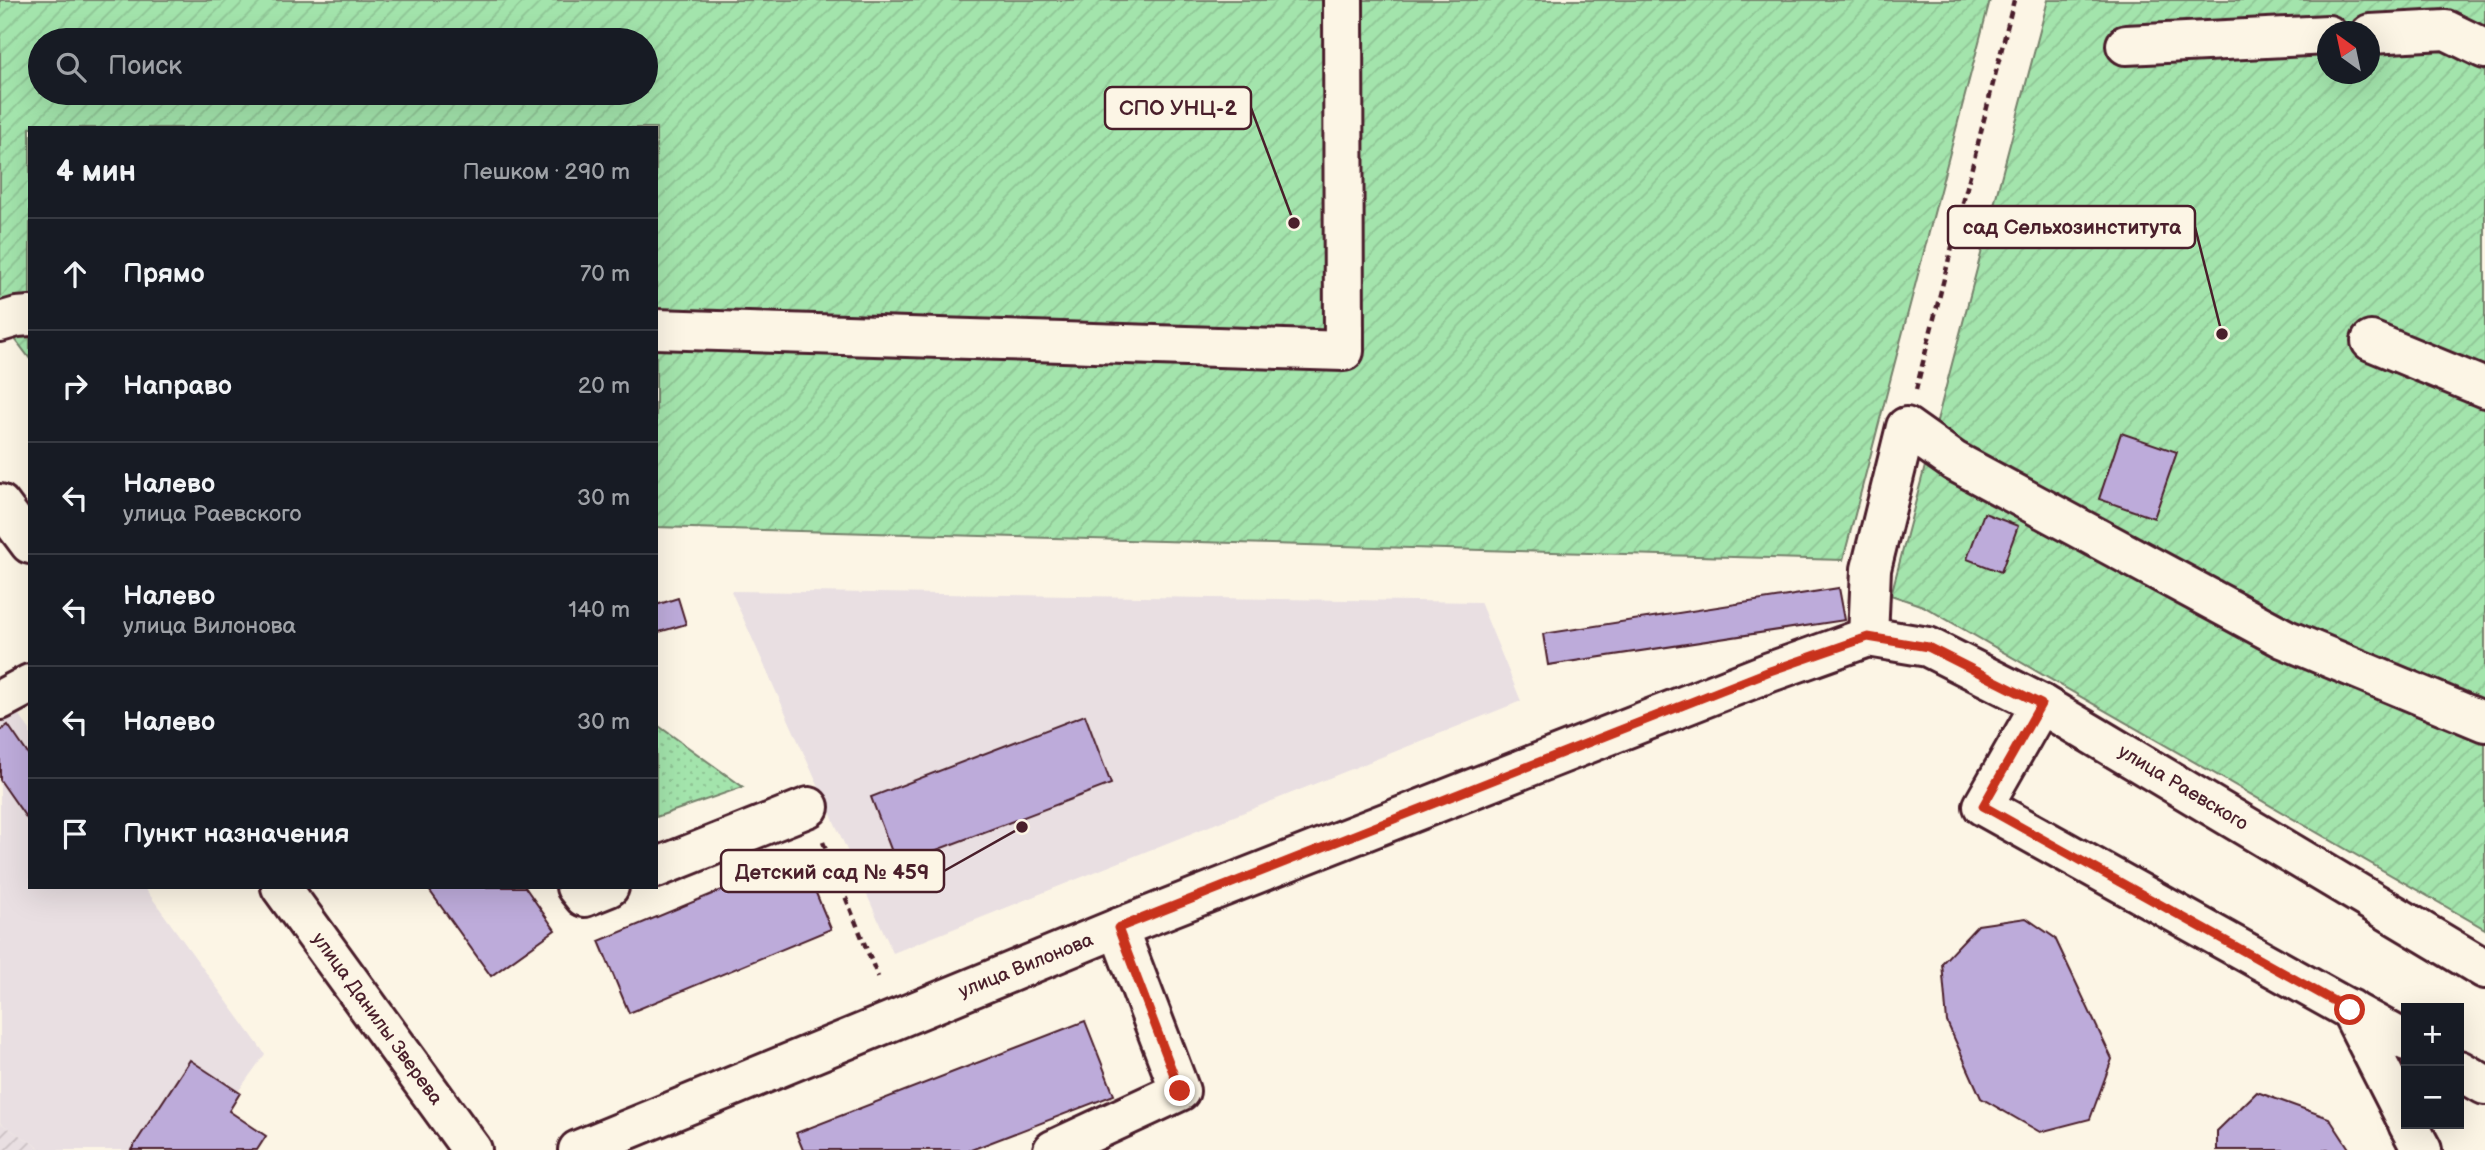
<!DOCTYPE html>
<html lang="ru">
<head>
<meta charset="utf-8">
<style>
  :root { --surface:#171b24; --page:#20242c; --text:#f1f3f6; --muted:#9ea1a6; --line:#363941 }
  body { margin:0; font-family:"Balsamiq Sans",sans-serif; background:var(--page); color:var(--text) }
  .controls { position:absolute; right:21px; bottom:21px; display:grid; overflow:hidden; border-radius:0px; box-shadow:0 7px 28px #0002 }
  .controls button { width:63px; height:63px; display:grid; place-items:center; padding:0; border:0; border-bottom:2px solid var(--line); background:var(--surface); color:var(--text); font:35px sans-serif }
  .compass { position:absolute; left:2317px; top:21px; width:63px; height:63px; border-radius:50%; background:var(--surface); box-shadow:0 7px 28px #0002; rotate:327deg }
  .stop { position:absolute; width:21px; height:21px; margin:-16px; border:5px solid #c8321e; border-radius:50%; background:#fff }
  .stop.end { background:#c8321e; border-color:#fff; box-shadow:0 2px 7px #0008 }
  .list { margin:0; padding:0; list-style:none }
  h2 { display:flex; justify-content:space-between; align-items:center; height:91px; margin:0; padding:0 28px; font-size:30px }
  h2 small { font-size:23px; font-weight:400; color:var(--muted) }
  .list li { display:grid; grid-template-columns:46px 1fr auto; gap:21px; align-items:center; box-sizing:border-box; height:112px; padding:0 28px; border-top:2px solid var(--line) }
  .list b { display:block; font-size:26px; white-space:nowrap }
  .list p { margin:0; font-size:23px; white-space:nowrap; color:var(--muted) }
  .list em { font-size:23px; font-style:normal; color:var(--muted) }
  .icon { flex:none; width:38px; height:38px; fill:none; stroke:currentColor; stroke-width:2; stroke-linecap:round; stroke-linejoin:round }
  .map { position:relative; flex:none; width:2485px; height:1150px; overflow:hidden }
  .search { position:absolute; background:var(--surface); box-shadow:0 7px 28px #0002; left:28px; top:28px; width:630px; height:77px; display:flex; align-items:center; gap:18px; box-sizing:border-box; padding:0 24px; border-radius:38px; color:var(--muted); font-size:26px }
  .panel { position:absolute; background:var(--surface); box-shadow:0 7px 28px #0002; left:28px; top:126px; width:630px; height:763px; border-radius:0px }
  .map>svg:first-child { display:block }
  .built { fill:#e9dfe2 }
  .industrial { fill:url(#industrial-furrows) }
  .park { fill:url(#park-dots); stroke:#76826c; stroke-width:2 }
  .garden { fill:url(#garden-furrows); stroke:#76826c; stroke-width:2; fill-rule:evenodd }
  .building { fill:#bdabda; stroke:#4a1f2b; stroke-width:2 }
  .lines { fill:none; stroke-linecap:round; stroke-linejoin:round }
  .minor-casing { stroke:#4a1f2b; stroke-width:44 }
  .path { stroke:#4a1f2b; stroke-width:4.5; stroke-dasharray:7 5; stroke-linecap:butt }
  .minor { stroke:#fcf5e5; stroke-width:38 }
  .route { stroke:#c8321e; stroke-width:9 }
  .labels { text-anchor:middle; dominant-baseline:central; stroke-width:5; stroke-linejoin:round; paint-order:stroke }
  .street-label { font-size:19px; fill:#4a1f2b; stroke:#fcf5e5 }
  .leader { fill:none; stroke:#4a1f2b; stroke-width:2.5 }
  .callout-dot { fill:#4a1f2b; stroke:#fcf5e5; stroke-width:2.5 }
  .callout { fill:#fcf5e5; stroke:#4a1f2b; stroke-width:2.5 }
  .callout-label { font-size:21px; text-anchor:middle; font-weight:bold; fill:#4a1f2b }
</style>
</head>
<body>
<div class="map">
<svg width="2485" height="1150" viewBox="0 0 2485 1150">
  <defs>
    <pattern id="industrial-furrows" width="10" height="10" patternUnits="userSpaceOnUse" patternTransform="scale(1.75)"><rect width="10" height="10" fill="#e9dfe2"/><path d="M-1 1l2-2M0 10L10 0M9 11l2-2" fill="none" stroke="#c9bfc2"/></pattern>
    <pattern id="park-dots" width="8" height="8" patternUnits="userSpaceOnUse" patternTransform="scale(1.75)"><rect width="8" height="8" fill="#a3e4ac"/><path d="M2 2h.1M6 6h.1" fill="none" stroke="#8ec394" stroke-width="1.8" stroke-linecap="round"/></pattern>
    <pattern id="garden-furrows" width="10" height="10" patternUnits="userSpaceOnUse" patternTransform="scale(1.75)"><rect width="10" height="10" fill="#a3e4ac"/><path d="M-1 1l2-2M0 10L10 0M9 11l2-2" fill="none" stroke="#8ec394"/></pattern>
  </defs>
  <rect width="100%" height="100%" fill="#fcf5e5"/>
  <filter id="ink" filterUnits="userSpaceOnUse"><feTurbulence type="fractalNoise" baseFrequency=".0143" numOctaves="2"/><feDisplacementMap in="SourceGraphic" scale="14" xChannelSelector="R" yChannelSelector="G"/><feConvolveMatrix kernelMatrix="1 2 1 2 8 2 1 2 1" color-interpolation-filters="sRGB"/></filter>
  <g filter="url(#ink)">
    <g class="built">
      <polygon points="731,591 1480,602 1521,701 893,953"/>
      <polygon points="0,689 30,730 30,887 144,887 265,1054 237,1093 189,1060 131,1150 43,1150 0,1123"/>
    </g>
    <polygon class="industrial" points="0,1123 43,1150 0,1150"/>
    <polygon class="park" points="656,724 743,787 656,817"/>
    <g class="garden">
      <path d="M 0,0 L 1990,0 L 1843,560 L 656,527 L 656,128 L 30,128 L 30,359 L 0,319 ZM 40,40 L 646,40 L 646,93 L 40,93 Z"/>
      <path d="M 2048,0 L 2485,0 L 2485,929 L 1923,606 L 1891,595 ZM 2328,32 L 2370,32 L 2370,74 L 2328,74 Z"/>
    </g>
    <g class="building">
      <polygon points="2121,433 2177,452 2154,518 2099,499"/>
      <polygon points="1984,513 2018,526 2001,572 1967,559"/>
      <polygon points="1839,588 1845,620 1548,665 1543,634"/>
      <polygon points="678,598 686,624 656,633 656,605"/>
      <polygon points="1085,715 1111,784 897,865 871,797"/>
      <polygon points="8,725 30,757 30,823 0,780 0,731"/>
      <polygon points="801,857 831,929 629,1013 599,941"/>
      <polygon points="427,887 525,887 555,930 491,976"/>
      <polygon points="2026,918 2055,938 2112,1059 2090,1119 2040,1132 1981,1098 1947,1022 1942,963 1978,925"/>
      <polygon points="1085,1021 1114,1095 971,1150 803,1150 796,1133"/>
      <polygon points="190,1060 240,1093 229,1111 266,1136 257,1150 131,1150"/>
      <polygon points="2257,1092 2329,1118 2350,1150 2217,1150 2217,1131"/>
    </g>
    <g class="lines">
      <g class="minor-casing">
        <g id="minor">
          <polyline points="2370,34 2446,30 2485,49"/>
          <polyline points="2126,45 2328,35"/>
          <polyline points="0,322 17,317 30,316"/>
          <polyline points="656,329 1344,351 1343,0"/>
          <polyline points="2371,341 2485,388"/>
          <polyline points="0,504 30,544"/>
          <polyline points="1868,637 1871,569 1906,427 1954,461 2285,639 2485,722"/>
          <polyline points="0,700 30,684"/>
          <polyline points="2041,704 1983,806 2406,1041"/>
          <polyline points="656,868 809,807"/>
          <polyline points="281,887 472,1150"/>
          <polyline points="576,887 584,897 609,887"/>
          <polyline points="2350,1009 2406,1119"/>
          <polyline points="2459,1070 2485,1085"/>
          <polyline points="2408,1124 2422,1150"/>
          <polyline points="578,1150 1118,928 1770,672 1868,637 1928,647 2041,704 2485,969"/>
          <polyline points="1053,1150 1180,1091 1118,928"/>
        </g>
      </g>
      <g class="path">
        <polyline points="1916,390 2014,0"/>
        <polyline points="823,842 878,977"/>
      </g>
      <use href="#minor" class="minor"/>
    </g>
  </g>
  <g class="lines" filter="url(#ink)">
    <polyline class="route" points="1180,1091 1118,928 1770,671 1868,637 1928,647 2041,704 1983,806 2350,1010"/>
  </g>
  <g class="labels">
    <g class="street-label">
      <text transform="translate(2183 788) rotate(31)">улица Раевского</text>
      <text transform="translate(1026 966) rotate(-22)">улица Вилонова</text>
      <text transform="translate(377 1019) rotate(54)">улица Данилы Зверева</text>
    </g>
  </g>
  <path class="leader" d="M1294 223L1251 108M2222 334L2195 227M1022 827L944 871"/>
  <g class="callout-dot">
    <circle cx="1294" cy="223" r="7"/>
    <circle cx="2222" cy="334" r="7"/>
    <circle cx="1022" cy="827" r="7"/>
  </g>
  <g class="callout">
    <rect x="1105" y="87" width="146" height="42" rx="7"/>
    <rect x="1948" y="206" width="247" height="42" rx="7"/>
    <rect x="721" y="850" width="223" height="42" rx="7"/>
  </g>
  <g class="callout-label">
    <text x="1178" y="115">СПО УНЦ-2</text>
    <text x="2072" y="234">сад Сельхозинститута</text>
    <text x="832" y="879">Детский сад № 459</text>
  </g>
</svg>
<div class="controls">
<button>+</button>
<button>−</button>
</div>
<svg class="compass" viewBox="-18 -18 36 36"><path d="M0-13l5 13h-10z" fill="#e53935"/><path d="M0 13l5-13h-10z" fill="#9ea1a6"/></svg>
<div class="stop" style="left:2350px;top:1010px"></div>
<div class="stop end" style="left:1180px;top:1091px"></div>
<div class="search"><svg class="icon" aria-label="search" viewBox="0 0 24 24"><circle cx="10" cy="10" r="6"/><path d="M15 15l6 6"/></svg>Поиск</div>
<section class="panel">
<h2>4 мин<small>Пешком · 290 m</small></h2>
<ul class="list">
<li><svg class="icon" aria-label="ahead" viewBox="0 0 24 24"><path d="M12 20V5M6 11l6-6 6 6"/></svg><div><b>Прямо</b></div><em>70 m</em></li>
<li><svg class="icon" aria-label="right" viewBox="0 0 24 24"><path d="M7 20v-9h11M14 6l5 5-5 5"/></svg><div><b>Направо</b></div><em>20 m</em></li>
<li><svg class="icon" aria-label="left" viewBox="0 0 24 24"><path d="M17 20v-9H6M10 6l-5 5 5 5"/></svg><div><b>Налево</b><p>улица Раевского</p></div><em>30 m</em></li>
<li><svg class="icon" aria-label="left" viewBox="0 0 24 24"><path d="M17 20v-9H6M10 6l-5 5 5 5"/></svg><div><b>Налево</b><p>улица Вилонова</p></div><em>140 m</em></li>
<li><svg class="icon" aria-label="left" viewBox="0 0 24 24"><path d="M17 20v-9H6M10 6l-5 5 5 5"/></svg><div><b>Налево</b></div><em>30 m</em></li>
<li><svg class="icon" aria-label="arrive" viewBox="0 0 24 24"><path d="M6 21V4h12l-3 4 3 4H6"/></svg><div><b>Пункт назначения</b></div></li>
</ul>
</section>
</div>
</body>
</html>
